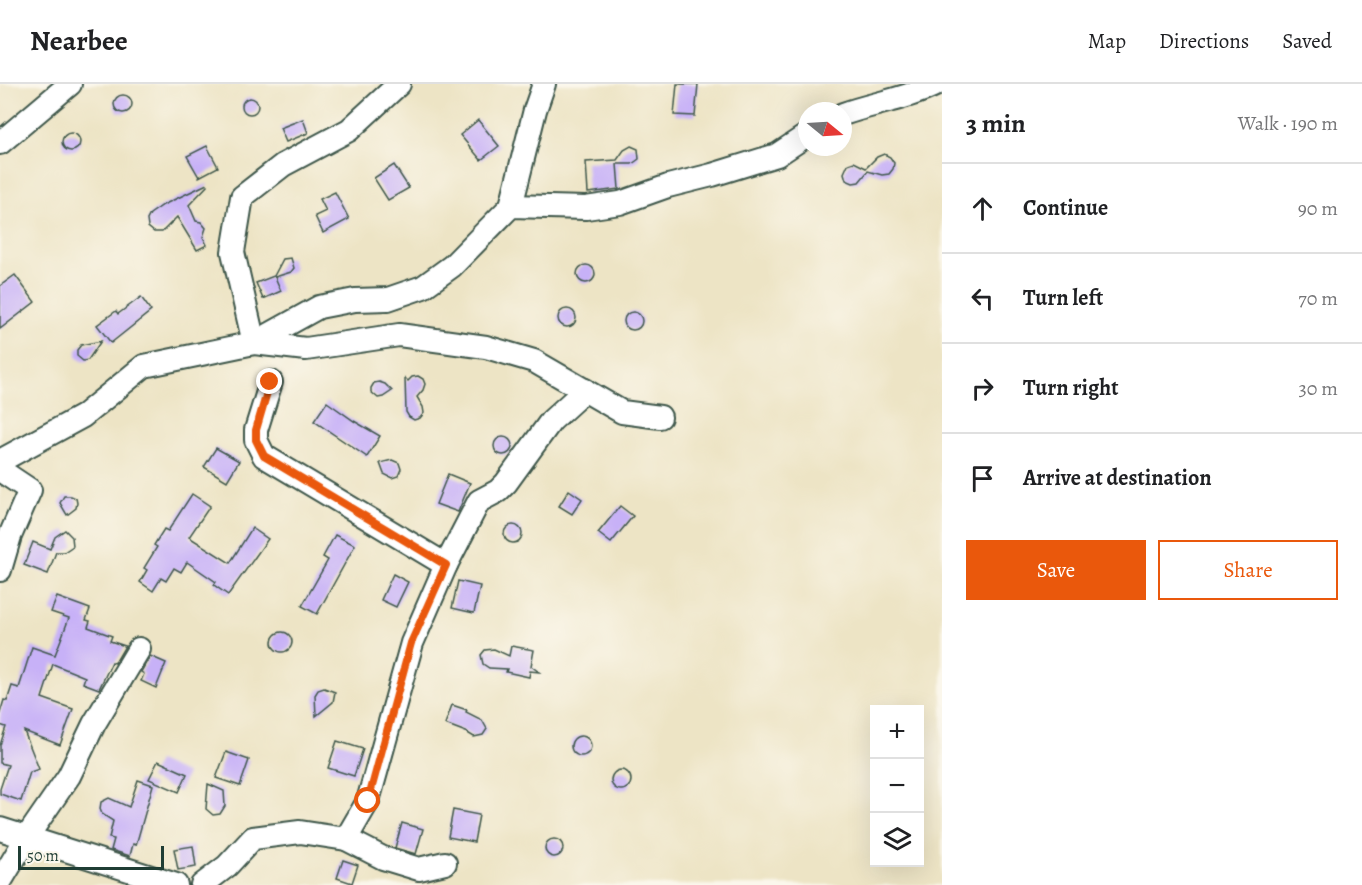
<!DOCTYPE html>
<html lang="en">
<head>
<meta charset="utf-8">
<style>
  :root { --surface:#fff; --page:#f2f2f2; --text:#202124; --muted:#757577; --line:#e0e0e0; --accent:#ea580c }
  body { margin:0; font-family:Alegreya,serif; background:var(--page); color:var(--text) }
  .controls { position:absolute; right:18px; bottom:18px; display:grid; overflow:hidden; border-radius:0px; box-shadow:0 6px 24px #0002 }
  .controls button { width:54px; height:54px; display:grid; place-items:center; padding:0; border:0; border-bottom:2px solid var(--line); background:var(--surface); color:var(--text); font:30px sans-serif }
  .compass { position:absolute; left:798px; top:18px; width:54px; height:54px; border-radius:50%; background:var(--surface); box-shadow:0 6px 24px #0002; rotate:108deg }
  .scale { position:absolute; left:18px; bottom:15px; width:146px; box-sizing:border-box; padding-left:6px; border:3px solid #1f3d34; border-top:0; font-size:16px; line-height:21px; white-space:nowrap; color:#1f3d34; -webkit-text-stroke:4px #fbf7ec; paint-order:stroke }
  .stop { position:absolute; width:18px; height:18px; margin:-14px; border:4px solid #ea580c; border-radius:50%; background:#fff }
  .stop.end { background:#ea580c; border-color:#fff; box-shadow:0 2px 6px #0008 }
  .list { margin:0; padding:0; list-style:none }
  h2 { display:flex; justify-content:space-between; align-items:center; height:78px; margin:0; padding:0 24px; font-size:26px }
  h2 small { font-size:20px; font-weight:400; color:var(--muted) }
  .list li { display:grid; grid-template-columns:39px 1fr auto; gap:18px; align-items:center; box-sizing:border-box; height:90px; padding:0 24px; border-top:2px solid var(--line) }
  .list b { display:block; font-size:22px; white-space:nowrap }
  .list em { font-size:20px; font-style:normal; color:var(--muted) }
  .actions { display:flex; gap:12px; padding:18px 24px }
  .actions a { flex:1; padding:14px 0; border:2px solid var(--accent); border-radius:0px; text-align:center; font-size:21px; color:var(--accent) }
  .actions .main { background:var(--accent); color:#fff }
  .icon { flex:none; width:33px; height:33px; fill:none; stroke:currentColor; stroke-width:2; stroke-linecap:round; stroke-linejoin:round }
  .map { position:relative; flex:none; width:942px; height:801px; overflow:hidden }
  header { display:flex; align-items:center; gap:36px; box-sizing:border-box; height:84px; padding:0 30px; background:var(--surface); border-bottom:2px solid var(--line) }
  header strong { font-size:28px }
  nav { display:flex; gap:33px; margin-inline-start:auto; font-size:21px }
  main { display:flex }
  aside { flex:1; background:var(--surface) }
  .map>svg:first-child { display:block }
  .building { fill:#c7b1f7 }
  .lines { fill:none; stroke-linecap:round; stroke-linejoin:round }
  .minor-casing { stroke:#3e564a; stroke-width:26 }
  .minor { stroke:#fff; stroke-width:22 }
  .route { stroke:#ea580c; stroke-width:8 }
</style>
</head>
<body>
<header>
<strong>Nearbee</strong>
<nav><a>Map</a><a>Directions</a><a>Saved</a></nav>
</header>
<main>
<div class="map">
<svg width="942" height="801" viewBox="0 0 942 801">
  <rect width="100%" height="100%" fill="#fbf7ec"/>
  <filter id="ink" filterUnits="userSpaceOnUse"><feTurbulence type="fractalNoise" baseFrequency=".0167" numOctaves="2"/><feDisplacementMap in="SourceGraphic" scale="12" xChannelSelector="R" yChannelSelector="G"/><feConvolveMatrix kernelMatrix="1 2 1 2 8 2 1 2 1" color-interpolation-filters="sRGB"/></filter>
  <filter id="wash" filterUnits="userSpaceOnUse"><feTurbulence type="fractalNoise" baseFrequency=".008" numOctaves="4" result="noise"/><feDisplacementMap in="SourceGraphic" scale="24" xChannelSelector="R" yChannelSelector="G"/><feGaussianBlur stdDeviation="1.35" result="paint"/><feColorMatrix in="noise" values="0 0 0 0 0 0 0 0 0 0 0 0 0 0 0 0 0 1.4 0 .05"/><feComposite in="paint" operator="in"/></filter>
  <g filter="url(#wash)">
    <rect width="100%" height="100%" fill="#ede4c5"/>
    <g id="blocks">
      <g class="building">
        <polygon points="677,0 698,0 695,32 674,31"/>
        <circle cx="123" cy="20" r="9"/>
        <circle cx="250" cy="22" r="8"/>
        <polygon points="303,35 308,49 286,58 280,44"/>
        <polygon points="478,36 499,62 481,76 460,51"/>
        <circle cx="71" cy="58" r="9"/>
        <polygon points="207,62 218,83 199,93 187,72"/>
        <polygon points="631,62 638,65 639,75 632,80 617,80 619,105 588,109 586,78 617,76 624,66"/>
        <polygon points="884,70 890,73 894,79 893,85 889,90 882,91 868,87 859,98 853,99 846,96 844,89 848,80 854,78 866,84 877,73"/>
        <polygon points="394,81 409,104 388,116 374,94"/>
        <polygon points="207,100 208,101 189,121 196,137 201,138 206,144 203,153 207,161 197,166 177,133 162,148 154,148 148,143 147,136 150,130 163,121"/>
        <polygon points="335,108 349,135 323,149 315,132 326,127 320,115"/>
        <polygon points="291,174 294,184 291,188 275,193 281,207 263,215 256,199 274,192 283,175"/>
        <circle cx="586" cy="190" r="9"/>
        <polygon points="15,191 35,218 0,245 0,202"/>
        <polygon points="141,213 151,227 111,259 97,241 116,227 118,230"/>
        <circle cx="567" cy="234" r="9"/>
        <circle cx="633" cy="237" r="9"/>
        <polygon points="101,257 88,276 83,277 77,272 77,266 81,261"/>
        <polygon points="418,292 423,295 425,300 423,306 417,313 423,323 424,329 420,334 414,336 409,333 406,328 405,294 408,297 412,293"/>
        <polygon points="379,298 385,300 392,307 383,313 378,314 371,308 371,304 374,299"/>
        <polygon points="327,318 354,337 380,352 367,373 314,337"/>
        <circle cx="503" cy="362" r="9"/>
        <polygon points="216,364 239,377 227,397 204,383"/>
        <polygon points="392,376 399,379 401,385 398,392 392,394 384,390 380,379"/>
        <polygon points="448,390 470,399 458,428 436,420"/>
        <polygon points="569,406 582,415 572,430 559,422"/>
        <polygon points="192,410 210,422 189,453 230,479 252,444 268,455 228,511 214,501 216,498 187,478 181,488 174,484 166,497 161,494 153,507 140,498 147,486 144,484 157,463 154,461 164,445 168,447"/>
        <polygon points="64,412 71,412 76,414 77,419 76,424 67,431 60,419"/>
        <polygon points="620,422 633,432 611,459 598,449"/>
        <circle cx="513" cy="450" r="9"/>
        <polygon points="65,446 72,453 73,462 64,468 56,468 48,490 24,481 33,458 50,465 55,453"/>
        <polygon points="335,451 355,461 317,530 302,522 328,476 323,473"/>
        <polygon points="393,490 408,498 396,523 381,516"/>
        <polygon points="458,497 480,502 474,529 452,524"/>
        <polygon points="57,513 90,525 86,536 90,537 88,543 112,552 110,557 125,562 115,579 112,578 99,605 83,599 85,593 53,580 42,614 73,625 60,661 24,647 39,685 30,688 21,717 0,710 0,705 8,681 0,679 0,661 6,643 0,641 0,629 4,616 7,617 12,602 19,604 32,563 55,571 69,534 51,528"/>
        <circle cx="282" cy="558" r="10"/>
        <polygon points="511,562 534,566 531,582 539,588 530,587 529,593 506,588 507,585 489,584 483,580 481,571 485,566 494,565 509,572"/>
        <polygon points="150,572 166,579 156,604 141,597 144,590 141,588"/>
        <polygon points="324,604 335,608 333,618 316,632 315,611 318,606"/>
        <polygon points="452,621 467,626 466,628 482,636 487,645 483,651 474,653 466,648 445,640"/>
        <circle cx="581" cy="662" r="10"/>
        <polygon points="337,657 363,665 354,692 328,684"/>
        <polygon points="226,668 249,676 240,702 216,694"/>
        <polygon points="158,677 187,690 179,708 149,695"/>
        <circle cx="621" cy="696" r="10"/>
        <polygon points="138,696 153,701 136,761 133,760 130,772 111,766 114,755 109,754 113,737 102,730 100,725 101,718 109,714 129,723"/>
        <polygon points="208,700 224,707 225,722 220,730 213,731 206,725"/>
        <polygon points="453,726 479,731 474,758 448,753"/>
        <polygon points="402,739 423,745 416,770 395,764"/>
        <circle cx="554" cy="764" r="9"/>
        <polygon points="193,762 196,783 178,786 174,765"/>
        <polygon points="343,776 358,781 352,799 337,794"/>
      </g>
    </g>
  </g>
  <g filter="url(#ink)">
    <use href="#blocks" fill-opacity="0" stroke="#3e564a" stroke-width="1.5"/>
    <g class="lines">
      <g class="minor-casing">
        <g id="minor">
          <polyline points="399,0 349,46 283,81 242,113 233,168 254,259 306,265 399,251 486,263 534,277 622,328 660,333"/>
          <path d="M 843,30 C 874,19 907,15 937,0"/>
          <polyline points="0,59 70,0"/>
          <polyline points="511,122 535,26 544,0"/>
          <polyline points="271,298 256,346 256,356 264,372 446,481"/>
          <polyline points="0,377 83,332 144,282 254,259 319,223 355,216 388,215 423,203 452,182 511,122 586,124 620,119 668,102 712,91 777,71 807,51"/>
          <polyline points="0,386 30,406 10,452 0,486"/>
          <polyline points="0,745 176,801"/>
          <polyline points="346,755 368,717 412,559 446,481 479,417 498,407 506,399 551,337 585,306"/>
          <polyline points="0,798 27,753 69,692 94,640 139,565"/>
          <polyline points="202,801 227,782 253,754 300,748 346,755 383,774 419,785 445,779"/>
        </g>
      </g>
      <use href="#minor" class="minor"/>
    </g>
  </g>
  <g class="lines" filter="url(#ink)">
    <polyline class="route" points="270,298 256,346 256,356 264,372 446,481 411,559 368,717"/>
  </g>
</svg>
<div class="controls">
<button>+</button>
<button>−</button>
<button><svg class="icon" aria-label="layers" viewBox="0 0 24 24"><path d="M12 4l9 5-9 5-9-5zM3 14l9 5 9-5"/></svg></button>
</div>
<svg class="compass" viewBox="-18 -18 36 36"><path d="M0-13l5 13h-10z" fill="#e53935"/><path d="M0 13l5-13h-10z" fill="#757577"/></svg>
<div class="scale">50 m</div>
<div class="stop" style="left:368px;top:717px"></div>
<div class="stop end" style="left:270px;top:298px"></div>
</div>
<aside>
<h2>3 min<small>Walk · 190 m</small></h2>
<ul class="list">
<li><svg class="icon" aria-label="ahead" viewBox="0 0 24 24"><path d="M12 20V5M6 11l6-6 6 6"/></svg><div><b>Continue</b></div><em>90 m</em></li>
<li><svg class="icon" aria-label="left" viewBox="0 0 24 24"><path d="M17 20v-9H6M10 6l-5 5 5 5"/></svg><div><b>Turn left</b></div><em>70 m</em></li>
<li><svg class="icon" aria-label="right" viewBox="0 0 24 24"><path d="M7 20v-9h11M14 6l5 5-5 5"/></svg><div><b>Turn right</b></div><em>30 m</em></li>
<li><svg class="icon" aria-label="arrive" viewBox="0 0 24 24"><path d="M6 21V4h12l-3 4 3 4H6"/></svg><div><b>Arrive at destination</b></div></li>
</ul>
<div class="actions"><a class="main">Save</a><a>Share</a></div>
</aside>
</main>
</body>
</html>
